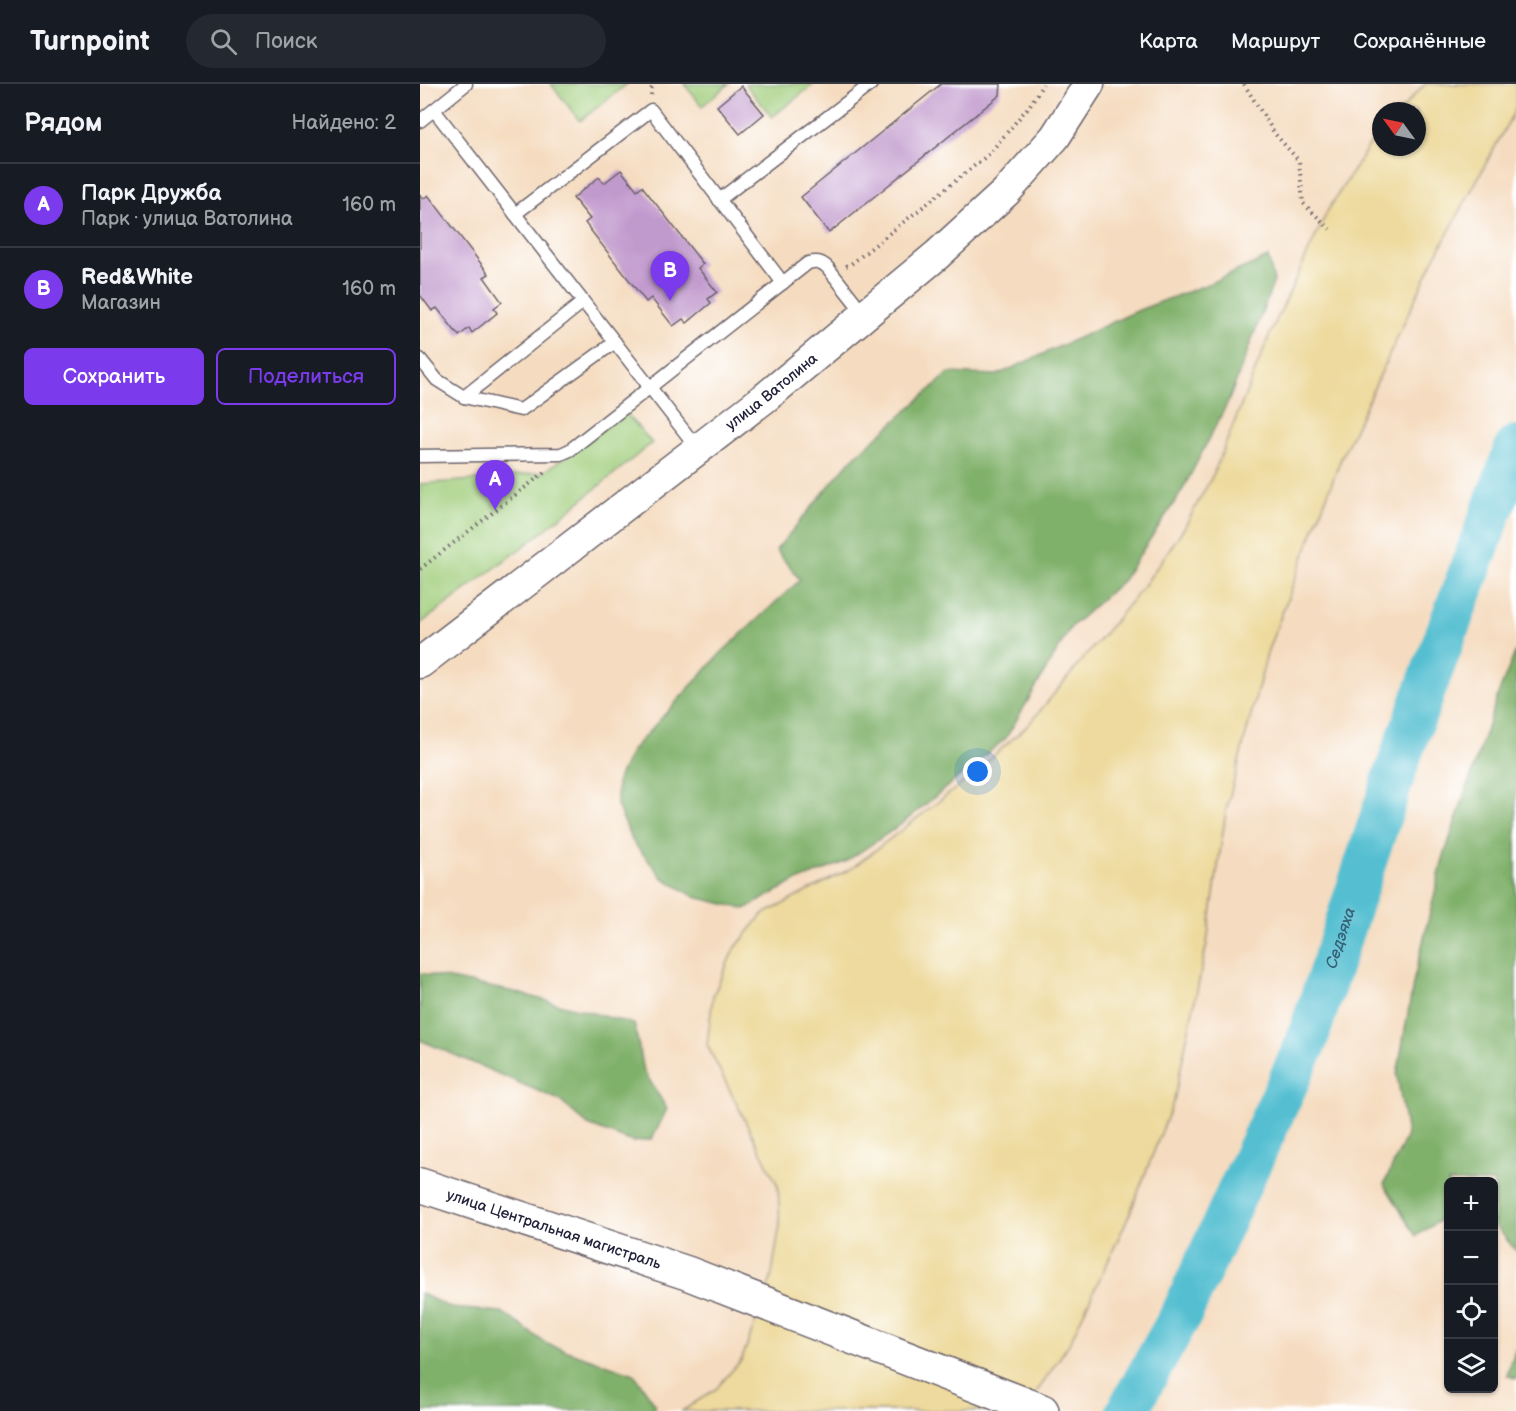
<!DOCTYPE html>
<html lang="ru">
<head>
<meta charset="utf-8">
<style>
  :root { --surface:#171b24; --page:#242831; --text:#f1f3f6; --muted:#9ea1a6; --line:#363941; --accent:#7c3aed }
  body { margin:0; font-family:"Balsamiq Sans",sans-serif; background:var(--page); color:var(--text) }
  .controls { position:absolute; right:18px; bottom:18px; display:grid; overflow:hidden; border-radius:9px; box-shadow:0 2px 4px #0004 }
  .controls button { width:54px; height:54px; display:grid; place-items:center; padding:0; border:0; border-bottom:2px solid var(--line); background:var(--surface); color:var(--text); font:30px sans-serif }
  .compass { position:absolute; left:952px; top:18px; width:54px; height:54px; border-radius:50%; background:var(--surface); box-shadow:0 2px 4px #0004; rotate:303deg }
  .you { position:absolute; left:558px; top:688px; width:21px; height:21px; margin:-15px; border:4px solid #fff; border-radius:50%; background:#1a73e8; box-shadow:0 0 0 9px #1a73e833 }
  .badge { display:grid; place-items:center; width:39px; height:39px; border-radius:50%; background:var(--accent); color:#fff; font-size:20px; font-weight:700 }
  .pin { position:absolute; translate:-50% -50px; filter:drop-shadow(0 2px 3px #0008) }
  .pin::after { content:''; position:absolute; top:32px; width:21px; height:18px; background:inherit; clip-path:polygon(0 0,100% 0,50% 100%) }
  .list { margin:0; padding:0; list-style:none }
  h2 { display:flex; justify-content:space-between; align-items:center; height:78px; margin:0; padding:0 24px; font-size:26px }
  h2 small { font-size:20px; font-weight:400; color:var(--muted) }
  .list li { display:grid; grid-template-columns:39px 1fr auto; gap:18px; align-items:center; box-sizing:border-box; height:84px; padding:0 24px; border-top:2px solid var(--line) }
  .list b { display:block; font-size:22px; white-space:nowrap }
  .list p { margin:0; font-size:20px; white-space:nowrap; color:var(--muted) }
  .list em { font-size:20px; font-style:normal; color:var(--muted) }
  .actions { display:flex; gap:12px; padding:18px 24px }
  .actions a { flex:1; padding:14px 0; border:2px solid var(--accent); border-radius:9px; text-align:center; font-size:21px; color:var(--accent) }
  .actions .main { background:var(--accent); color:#fff }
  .icon { flex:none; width:33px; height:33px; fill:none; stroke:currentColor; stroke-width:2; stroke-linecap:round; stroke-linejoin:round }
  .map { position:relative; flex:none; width:1096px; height:1327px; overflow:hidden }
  header { display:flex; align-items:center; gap:36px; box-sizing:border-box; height:84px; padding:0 30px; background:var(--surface); border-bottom:2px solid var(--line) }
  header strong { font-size:28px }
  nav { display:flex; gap:33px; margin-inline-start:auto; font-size:21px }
  .search { width:420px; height:54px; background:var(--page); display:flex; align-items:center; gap:15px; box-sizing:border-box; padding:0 21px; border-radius:33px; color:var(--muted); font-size:22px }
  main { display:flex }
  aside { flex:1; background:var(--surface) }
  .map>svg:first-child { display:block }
  .green { fill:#a0ce7b; stroke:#61785b; stroke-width:1.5 }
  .forest { fill:#80b16b; stroke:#516a53; stroke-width:1.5 }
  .sand { fill:#eeda9e; stroke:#887e6c; stroke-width:1.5 }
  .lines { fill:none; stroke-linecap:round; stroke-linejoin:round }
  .river { stroke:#55bfd1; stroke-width:42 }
  .building { fill:#c19acd }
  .service-casing { stroke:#6c636a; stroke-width:15 }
  .tertiary-casing { stroke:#6c636a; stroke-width:33 }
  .secondary-casing { stroke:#6c636a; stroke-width:36 }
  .path { stroke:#6c636a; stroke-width:4; stroke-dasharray:1.5 4.5; stroke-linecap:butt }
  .service { stroke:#fff; stroke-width:12 }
  .tertiary { stroke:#fff; stroke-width:30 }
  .secondary { stroke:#fff; stroke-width:33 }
  .labels { text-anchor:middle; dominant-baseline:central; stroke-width:5; stroke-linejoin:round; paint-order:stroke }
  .street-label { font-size:15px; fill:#22223b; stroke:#fff }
  .water-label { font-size:16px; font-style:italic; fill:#366177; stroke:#fff }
</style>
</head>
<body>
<header>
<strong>Turnpoint</strong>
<div class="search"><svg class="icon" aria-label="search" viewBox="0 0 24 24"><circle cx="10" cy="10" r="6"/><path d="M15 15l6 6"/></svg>Поиск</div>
<nav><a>Карта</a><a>Маршрут</a><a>Сохранённые</a></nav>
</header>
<main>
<aside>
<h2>Рядом<small>Найдено: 2</small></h2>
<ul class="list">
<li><span class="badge">A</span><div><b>Парк Дружба</b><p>Парк · улица Ватолина</p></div><em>160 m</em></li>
<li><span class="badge">B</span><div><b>Red&amp;White</b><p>Магазин</p></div><em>160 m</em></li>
</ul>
<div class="actions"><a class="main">Сохранить</a><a>Поделиться</a></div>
</aside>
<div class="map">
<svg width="1096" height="1327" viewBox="0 0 1096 1327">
  <rect width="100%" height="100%" fill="#fff"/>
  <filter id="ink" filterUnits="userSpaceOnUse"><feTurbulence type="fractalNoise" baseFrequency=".0167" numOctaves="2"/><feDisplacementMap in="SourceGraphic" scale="12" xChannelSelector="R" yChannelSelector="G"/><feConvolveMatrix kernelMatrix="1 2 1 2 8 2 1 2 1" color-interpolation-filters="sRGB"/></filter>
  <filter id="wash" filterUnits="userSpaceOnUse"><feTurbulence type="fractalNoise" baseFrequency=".008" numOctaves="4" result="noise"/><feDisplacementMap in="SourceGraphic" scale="24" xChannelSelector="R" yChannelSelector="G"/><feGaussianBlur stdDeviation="1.35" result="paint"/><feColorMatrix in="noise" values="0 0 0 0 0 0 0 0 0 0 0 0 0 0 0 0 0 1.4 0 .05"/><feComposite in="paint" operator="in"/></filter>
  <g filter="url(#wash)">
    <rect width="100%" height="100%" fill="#f5dcc0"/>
    <g class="green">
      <polygon points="131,0 207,0 160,37"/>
      <polygon points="264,0 309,0 282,22"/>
      <polygon points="325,0 394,0 352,33"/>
      <polygon points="206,329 232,359 116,453 0,540 0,400 68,395 124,388"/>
    </g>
    <g class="forest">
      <polygon points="848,173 854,197 809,316 762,407 703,496 651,543 586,654 483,739 425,778 374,798 325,825 275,813 243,794 213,758 197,721 197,697 212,666 302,568 380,496 356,466 428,379 529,289 577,291 719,226 788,200"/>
      <polygon points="1096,566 1096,1167 1074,1140 1074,1098 1028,1098 1028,1131 996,1152 964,1100 987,1051 977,991 994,895 1023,775 1079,608"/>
      <polygon points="0,889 90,907 214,940 224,987 247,1025 232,1055 213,1058 168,1041 139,1016 0,956"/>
      <polygon points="0,1209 31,1224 82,1228 127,1260 214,1290 235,1320 233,1327 0,1327"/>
      <polygon points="1096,1264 1096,1295 1087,1291"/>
    </g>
    <polygon class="sand" points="1005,0 1096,0 1096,24 1012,179 921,375 848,566 806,727 787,859 754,1016 708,1134 649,1260 604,1327 262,1327 296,1305 322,1275 351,1195 360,1141 358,1102 287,961 293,912 313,867 342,831 432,784 544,698 609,640 724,502 764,444 793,391 850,250 908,126 950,60 961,49 961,63 997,63 997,27 980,27"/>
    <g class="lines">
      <path class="river" id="s1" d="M 707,1327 L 761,1231 L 886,959 L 981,671 L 1096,362"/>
    </g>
    <g id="blocks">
      <g class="building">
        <polygon points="521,0 581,0 580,11 409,149 381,113"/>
        <polygon points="321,2 344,30 320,50 297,22"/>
        <polygon points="201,86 217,106 222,102 283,180 278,184 297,208 288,215 291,219 267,239 263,235 253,242 231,214 226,218 165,139 170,135 153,114 179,93 184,99"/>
        <polygon points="0,111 3,115 8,111 69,190 64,193 82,218 74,224 77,229 52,249 49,244 39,252 17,224 12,227 0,211"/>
      </g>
    </g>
  </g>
  <g filter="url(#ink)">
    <use href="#blocks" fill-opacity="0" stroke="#6c636a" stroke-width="1.5"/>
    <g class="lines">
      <g class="service-casing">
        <g id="service">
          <polyline points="14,26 278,365"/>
          <polyline points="0,37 46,0"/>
          <polyline points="299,116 451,0"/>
          <polyline points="95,130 231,26 363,199"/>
          <polyline points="0,275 17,296 44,313 163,218"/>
          <polyline points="44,313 101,326 195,258"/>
          <path d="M 0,372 L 141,370 L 150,366 L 388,179 C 396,177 401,177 408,184 L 445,231"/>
        </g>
      </g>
      <g class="tertiary-casing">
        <g id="tertiary">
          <path id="s2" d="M 0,579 L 346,313 L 517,171 L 586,108 L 635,53 L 669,0"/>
        </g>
      </g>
      <g class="secondary-casing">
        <g id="secondary">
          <path id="s3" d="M 0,1101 L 267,1189 L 622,1327"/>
        </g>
      </g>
      <g class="path">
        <polyline points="824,0 855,50 879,77 883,119 910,145"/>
        <polyline points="231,11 232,0"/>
        <polyline points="426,182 431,180 568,71 610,21 623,0"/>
        <polyline points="0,485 125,388"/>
      </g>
      <use href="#service" class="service"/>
      <use href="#tertiary" class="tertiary"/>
      <use href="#secondary" class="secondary"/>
    </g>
  </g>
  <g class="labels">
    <g class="street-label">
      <text stroke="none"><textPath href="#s2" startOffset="444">улица Ватолина</textPath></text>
      <text stroke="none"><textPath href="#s3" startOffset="141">улица Центральная магистраль</textPath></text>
    </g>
    <g class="water-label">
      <text stroke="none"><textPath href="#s1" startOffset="520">Седэяха</textPath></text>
    </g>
  </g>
</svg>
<div class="controls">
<button>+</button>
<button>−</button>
<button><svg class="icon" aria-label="locate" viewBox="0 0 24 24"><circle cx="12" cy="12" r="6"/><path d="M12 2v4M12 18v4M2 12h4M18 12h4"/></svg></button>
<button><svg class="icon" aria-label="layers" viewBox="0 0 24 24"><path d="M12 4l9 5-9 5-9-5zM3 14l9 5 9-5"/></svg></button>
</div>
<svg class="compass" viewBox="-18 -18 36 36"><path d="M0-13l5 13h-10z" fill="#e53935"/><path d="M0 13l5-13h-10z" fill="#9ea1a6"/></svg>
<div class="you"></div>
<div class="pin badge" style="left:75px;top:426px">A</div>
<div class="pin badge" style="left:250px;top:217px">B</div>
</div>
</main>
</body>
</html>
